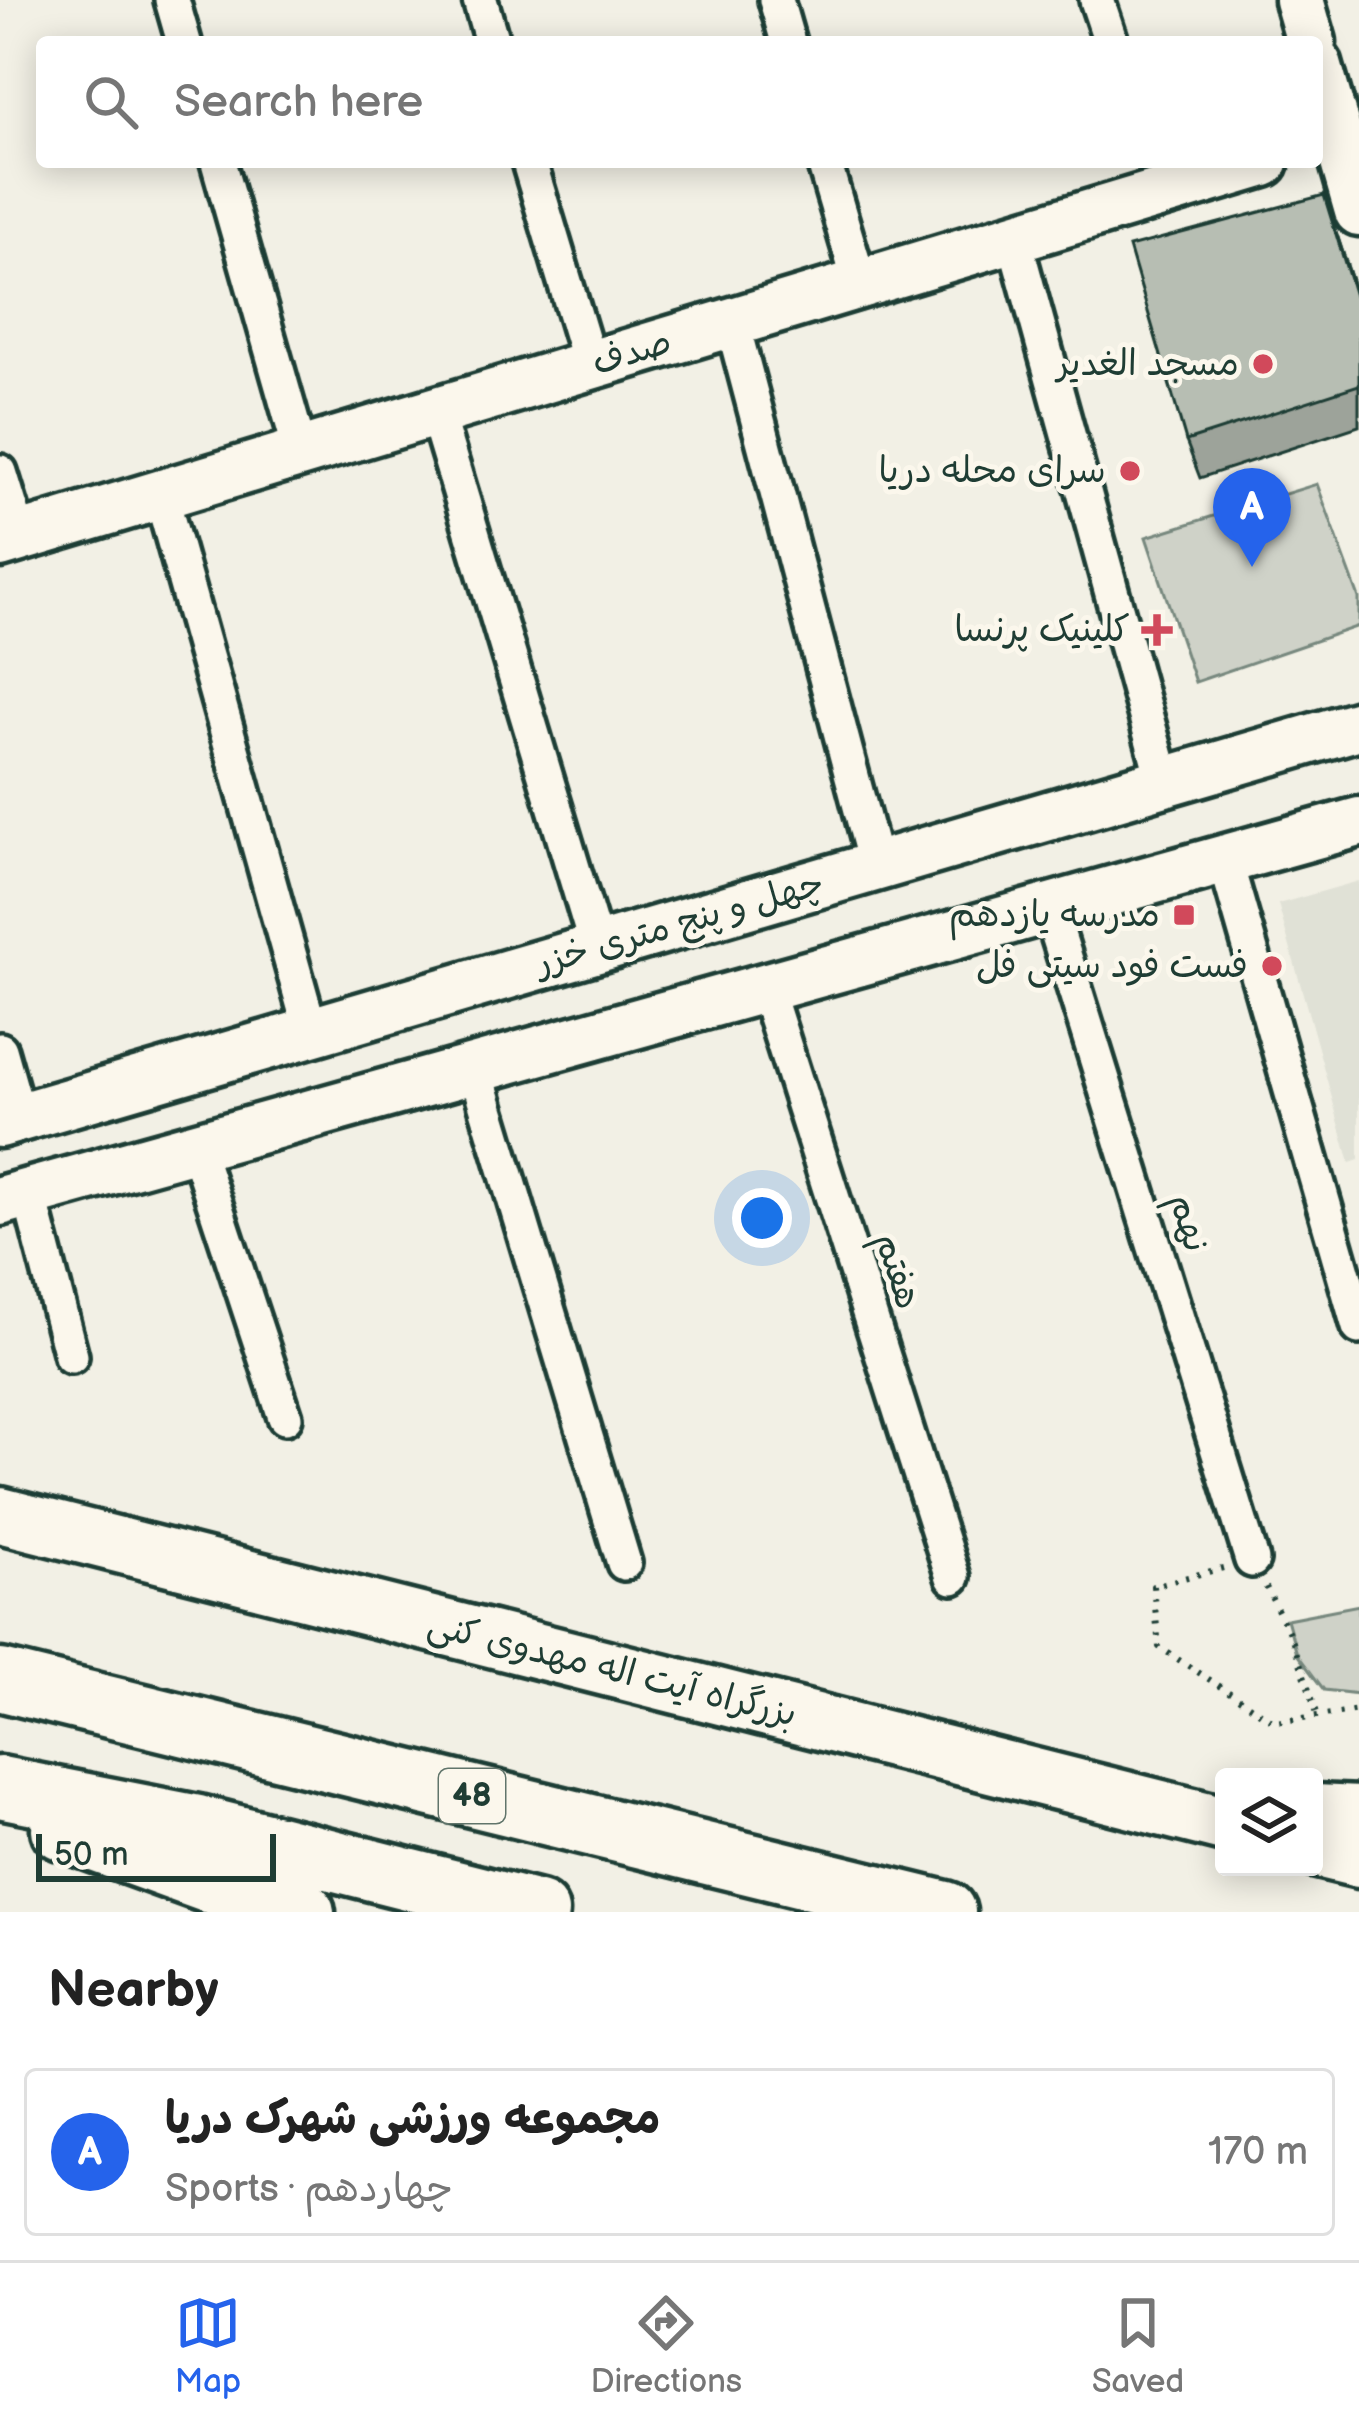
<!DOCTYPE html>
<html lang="en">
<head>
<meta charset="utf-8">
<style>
  :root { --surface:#fff; --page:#f2f2f2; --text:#222; --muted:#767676; --line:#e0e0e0; --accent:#2563eb }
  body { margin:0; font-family:"Balsamiq Sans","Playpen Sans Arabic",sans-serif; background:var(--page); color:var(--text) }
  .controls { position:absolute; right:36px; bottom:36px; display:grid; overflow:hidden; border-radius:12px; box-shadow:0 6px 30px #0003 }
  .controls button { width:108px; height:108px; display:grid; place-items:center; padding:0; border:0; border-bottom:3px solid var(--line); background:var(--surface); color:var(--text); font:60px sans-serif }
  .scale { position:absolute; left:36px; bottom:30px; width:240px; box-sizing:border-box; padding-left:12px; border:6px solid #1f3d34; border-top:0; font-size:33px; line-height:42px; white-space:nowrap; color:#1f3d34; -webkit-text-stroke:9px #fbf7ec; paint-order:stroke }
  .you { position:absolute; left:762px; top:1218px; width:42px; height:42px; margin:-30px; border:9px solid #fff; border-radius:50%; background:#1a73e8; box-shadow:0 0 0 18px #1a73e833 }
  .badge { display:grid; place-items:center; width:78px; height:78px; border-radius:50%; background:var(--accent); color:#fff; font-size:39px; font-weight:700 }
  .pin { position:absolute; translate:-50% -99px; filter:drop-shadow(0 3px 6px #0008) }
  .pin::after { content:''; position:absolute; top:63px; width:42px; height:36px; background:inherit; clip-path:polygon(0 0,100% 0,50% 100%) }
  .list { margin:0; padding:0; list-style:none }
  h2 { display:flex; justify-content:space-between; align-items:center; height:156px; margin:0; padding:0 48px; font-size:51px }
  h2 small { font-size:39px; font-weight:400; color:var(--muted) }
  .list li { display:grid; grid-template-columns:78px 1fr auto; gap:36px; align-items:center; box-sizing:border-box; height:168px; margin:0 24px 24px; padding:0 24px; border:3px solid var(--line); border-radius:12px }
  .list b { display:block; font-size:45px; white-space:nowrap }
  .list p { margin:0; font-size:39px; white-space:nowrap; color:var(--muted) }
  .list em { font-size:39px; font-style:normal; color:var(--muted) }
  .icon { flex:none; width:66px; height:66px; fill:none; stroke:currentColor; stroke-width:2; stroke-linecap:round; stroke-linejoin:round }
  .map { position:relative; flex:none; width:1359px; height:1912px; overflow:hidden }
  .search { position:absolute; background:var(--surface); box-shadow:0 6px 30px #0003; left:36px; right:36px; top:36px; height:132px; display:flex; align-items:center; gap:30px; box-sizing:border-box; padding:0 42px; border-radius:12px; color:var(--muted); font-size:45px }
  .sheet { height:348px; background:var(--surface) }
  nav { display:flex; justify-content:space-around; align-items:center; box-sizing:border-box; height:168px; border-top:3px solid var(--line); background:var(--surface); font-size:33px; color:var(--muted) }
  nav a { display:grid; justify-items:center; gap:6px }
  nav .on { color:var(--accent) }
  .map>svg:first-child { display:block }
  .built { fill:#e0e1d6 }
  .green { fill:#cfd2c8; stroke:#77887e; stroke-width:3 }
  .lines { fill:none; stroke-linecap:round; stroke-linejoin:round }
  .street-casing { stroke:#1f3d34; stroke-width:42 }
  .secondary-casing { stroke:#1f3d34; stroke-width:57 }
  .primary-casing { stroke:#1f3d34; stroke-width:63 }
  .highway-casing { stroke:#1f3d34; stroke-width:69 }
  .path { stroke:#1f3d34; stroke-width:6; stroke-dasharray:3 9; stroke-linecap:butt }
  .street { stroke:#fbf7ec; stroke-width:33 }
  .secondary { stroke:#fbf7ec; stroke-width:48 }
  .primary { stroke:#fbf7ec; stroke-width:54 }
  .highway { stroke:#fbf7ec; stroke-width:60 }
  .wall { fill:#9da39a; stroke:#1f3d34; stroke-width:3 }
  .shaded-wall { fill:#80857d; stroke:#1f3d34; stroke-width:3 }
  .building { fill:#b7beb3; stroke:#1f3d34; stroke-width:3 }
  .poi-dot { fill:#d1495b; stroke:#fbf7ec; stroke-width:4.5 }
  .labels { text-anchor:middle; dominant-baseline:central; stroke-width:10; stroke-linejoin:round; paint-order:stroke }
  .shield { fill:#fbf7ec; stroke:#61756b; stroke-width:3 }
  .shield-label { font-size:33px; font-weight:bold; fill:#1f3d34 }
  .street-label { font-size:36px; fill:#1f3d34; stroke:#fbf7ec }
  .poi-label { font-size:36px; fill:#1f3d34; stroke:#fbf7ec; text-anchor:end }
</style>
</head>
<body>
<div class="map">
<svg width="1359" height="1912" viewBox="0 0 1359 1912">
  <rect width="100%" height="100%" fill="#f2f0e5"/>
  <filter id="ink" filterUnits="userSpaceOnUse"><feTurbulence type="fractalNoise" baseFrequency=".00833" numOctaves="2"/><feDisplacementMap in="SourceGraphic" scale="24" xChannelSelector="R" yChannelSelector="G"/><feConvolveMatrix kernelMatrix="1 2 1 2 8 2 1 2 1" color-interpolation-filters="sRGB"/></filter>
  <g filter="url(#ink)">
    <polygon class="built" points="1359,881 1359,1160 1350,1163 1278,904"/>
    <g class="green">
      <polygon points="1317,484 1359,598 1359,626 1195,682 1146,537"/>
      <polygon points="1359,1605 1359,1694 1324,1690 1297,1654 1287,1619"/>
    </g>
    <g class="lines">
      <g class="street-casing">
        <g id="street">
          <polyline points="172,0 184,42"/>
          <polyline points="480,0 492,42"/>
          <polyline points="776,0 788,42"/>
          <polyline points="1097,0 1111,42"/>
          <polyline points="218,162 301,453"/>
          <polyline points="529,162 590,365"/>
          <polyline points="824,162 860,284"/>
          <polyline points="1014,238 1164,782"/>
          <polyline points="732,322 876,867"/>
          <polyline points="436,412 597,948"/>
          <polyline points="0,472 20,537"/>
          <polyline points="161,495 311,1032"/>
          <polyline points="1225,860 1359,1327"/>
          <polyline points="1050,909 1252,1560"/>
          <polyline points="766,988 953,1577"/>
          <polyline points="0,1050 19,1117"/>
          <polyline points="475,1069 624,1563"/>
          <polyline points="196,1147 285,1417"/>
          <polyline points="29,1193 71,1356"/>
        </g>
      </g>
      <g class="secondary-casing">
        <g id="secondary">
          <polyline points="1299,0 1311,42"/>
          <polyline points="1317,64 1359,211"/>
          <polyline points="0,543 1264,162"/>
          <polyline points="0,1123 1359,725"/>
          <polyline points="0,1201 1359,822"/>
        </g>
      </g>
      <g class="primary-casing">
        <g id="primary">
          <polyline points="0,1515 1224,1824"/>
          <polyline points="1314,1812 1359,1814"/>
          <polyline points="1314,1849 1359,1860"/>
        </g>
      </g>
      <g class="highway-casing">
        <g id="highway">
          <polyline points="0,1680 945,1912"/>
          <polyline points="0,1787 198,1826 538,1912"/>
          <polyline points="62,1829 216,1885 304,1912"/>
        </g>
      </g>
      <g class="path">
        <polyline points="1223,1568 1153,1586 1159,1647 1275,1722 1359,1710"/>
        <polyline points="1266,1587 1292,1639 1318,1716"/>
      </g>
      <use href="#street" class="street"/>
      <use href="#secondary" class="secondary"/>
      <use href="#primary" class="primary"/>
      <use href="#highway" class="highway"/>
    </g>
    <polygon class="wall" points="1324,195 1359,302 1359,426 1200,478 1186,441"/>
    <polygon class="shaded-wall" points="1324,195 1359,302 1359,309"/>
    <polygon class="building" points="1324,195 1359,309 1359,385 1186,441 1129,247"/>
  </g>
  <g class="poi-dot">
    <circle cx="1263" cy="364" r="12"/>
    <circle cx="1130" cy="471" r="12"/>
    <path d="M1151 612h12v12h12v12h-12v12h-12v-12h-12v-12h12z"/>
    <rect x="1172" y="903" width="24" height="24" rx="6"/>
    <circle cx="1272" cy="966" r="12"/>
  </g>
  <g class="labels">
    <rect class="shield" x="439" y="1769" width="66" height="54" rx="9"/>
    <g class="shield-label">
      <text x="472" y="1796">48</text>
    </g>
    <g class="street-label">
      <text transform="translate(632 353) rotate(-17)">صدف</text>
      <text transform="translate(680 924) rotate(-16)">چهل و پنج متری خزر</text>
      <text transform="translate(1188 1223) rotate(73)">نهم</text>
      <text transform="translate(897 1271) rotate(72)">هفتم</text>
      <text transform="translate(612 1670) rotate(14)">بزرگراه آیت اله مهدوی کنی</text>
    </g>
    <g class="poi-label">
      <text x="1239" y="364">مسجد الغدیر</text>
      <text x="1106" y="471">سرای محله دریا</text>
      <text x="1130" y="630">کلینیک پرنسا</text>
      <text x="1160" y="915">مدرسه یازدهم</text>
      <text x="1248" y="966">فست فود سیتی فل</text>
    </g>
  </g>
</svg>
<div class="controls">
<button><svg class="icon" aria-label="layers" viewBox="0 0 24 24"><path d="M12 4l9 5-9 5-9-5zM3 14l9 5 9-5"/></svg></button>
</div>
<div class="scale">50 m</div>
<div class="you"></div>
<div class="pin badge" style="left:1252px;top:567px">A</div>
<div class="search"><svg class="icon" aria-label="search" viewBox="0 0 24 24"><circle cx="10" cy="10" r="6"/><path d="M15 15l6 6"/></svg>Search here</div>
</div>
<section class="sheet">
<h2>Nearby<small></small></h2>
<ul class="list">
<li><span class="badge">A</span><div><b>مجموعه ورزشی شهرک دریا</b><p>Sports · چهاردهم</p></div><em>170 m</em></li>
</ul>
</section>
<nav>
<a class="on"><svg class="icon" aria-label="map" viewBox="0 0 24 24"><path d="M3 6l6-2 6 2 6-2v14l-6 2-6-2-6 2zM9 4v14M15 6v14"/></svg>Map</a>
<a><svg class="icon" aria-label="directions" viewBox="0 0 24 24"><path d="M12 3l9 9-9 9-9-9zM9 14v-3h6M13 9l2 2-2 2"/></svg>Directions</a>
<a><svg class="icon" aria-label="saved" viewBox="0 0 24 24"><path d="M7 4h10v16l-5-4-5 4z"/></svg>Saved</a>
</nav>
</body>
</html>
